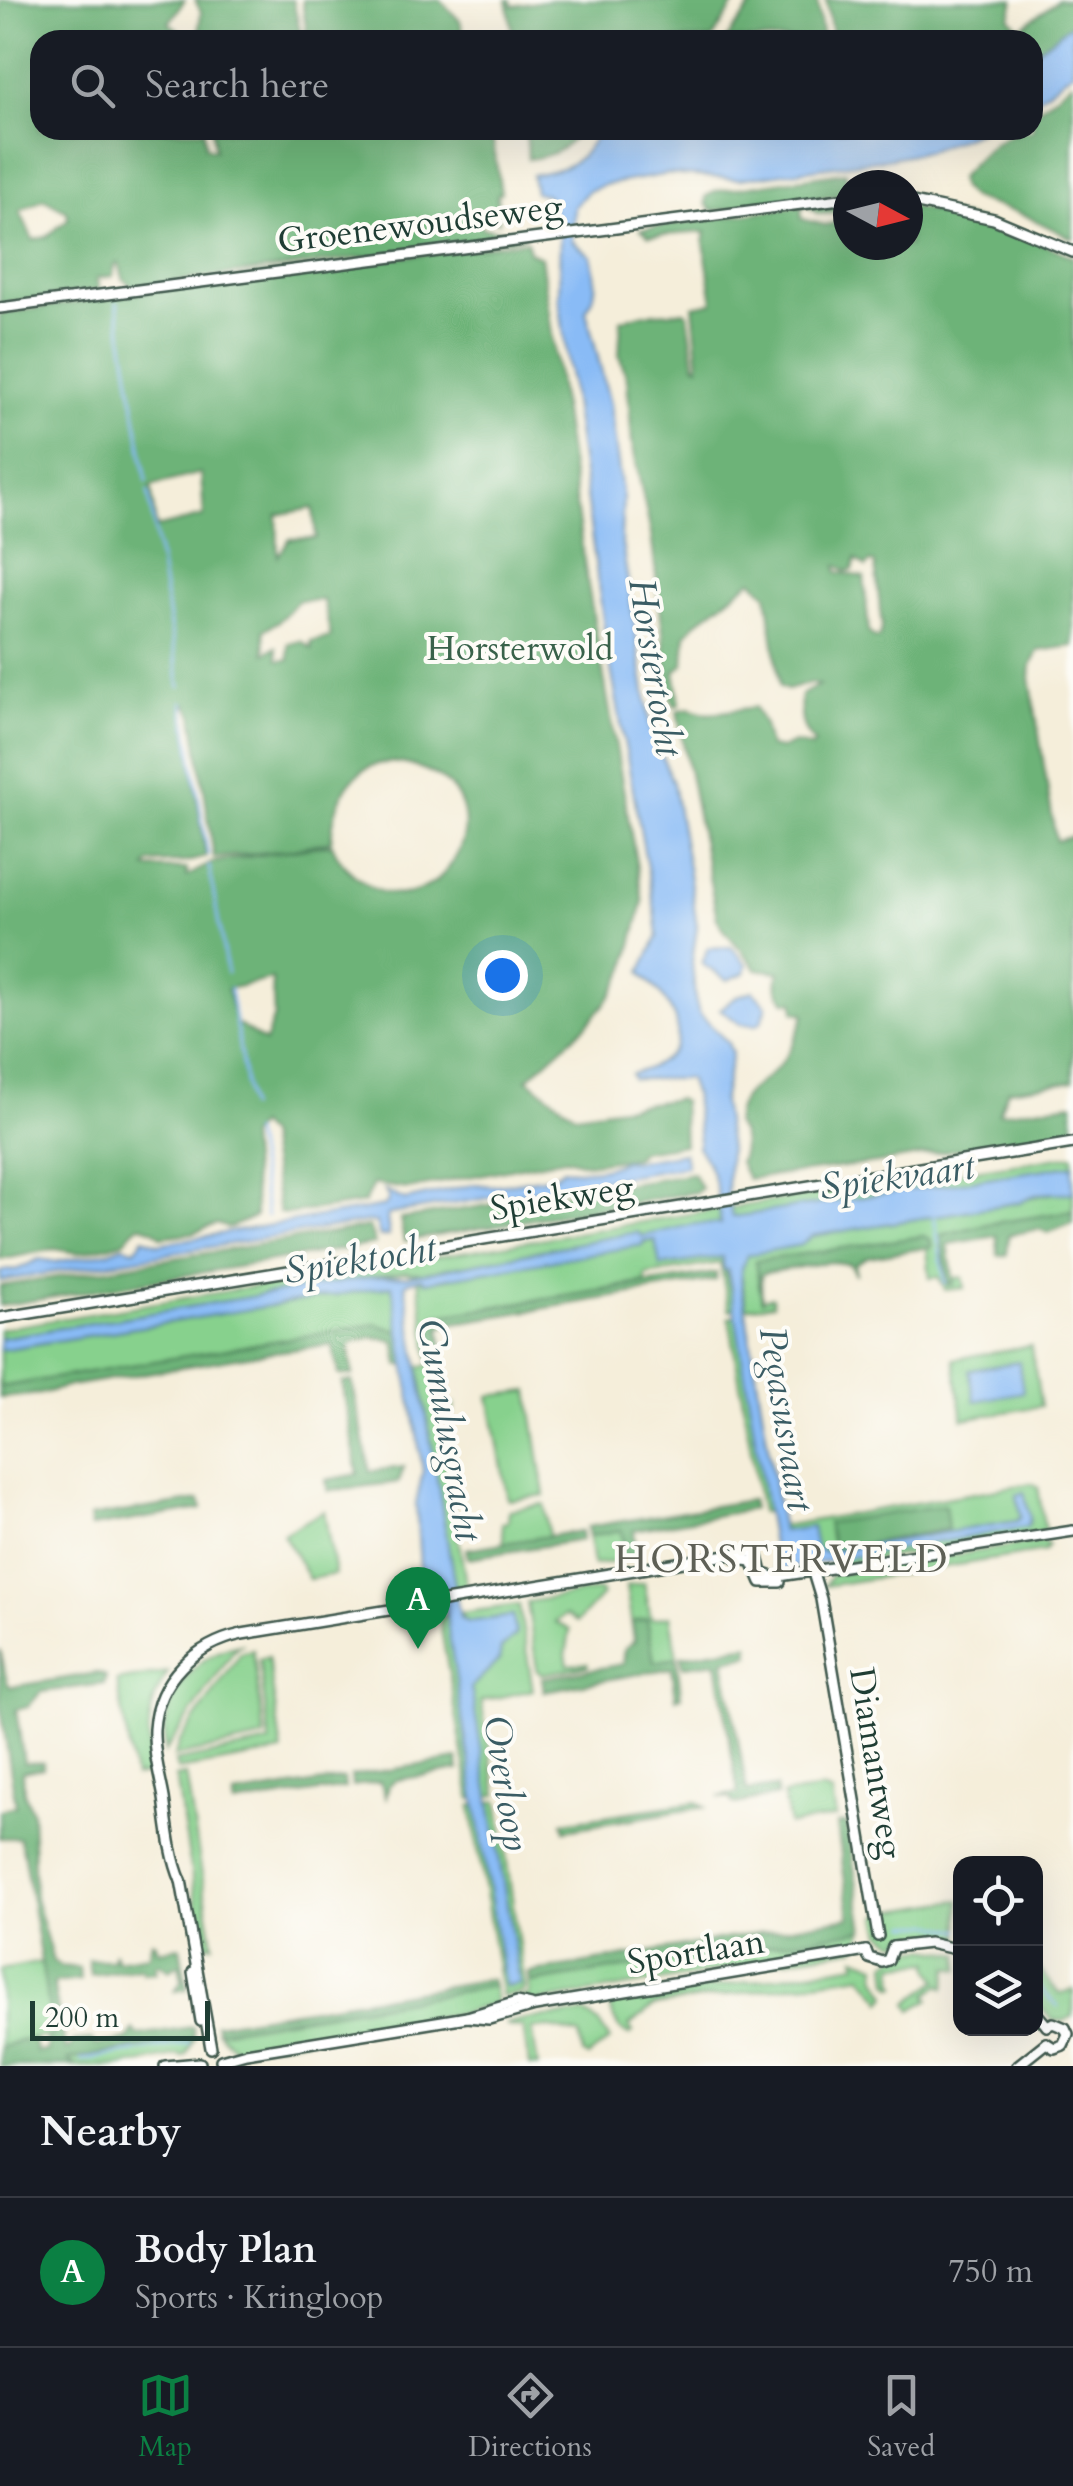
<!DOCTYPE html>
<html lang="en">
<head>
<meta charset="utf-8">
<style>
  :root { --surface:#171b24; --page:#242831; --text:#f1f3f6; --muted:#9ea1a6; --line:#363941; --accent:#0b8043 }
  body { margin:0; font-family:Cardo,serif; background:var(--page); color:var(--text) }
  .controls { position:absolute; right:30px; bottom:30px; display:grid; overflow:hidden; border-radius:20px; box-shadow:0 10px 40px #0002 }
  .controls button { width:90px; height:90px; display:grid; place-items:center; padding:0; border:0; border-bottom:2px solid var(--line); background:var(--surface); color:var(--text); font:50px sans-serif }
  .compass { position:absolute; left:833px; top:170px; width:90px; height:90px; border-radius:50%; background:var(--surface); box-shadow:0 10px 40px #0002; rotate:97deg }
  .scale { position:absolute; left:30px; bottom:25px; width:180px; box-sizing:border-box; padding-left:10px; border:5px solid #1f3d34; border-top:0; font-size:28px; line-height:35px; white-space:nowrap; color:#1f3d34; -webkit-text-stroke:8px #fdfcf7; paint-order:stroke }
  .you { position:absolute; left:502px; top:975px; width:35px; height:35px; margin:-25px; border:8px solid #fff; border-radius:50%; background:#1a73e8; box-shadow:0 0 0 15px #1a73e833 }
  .badge { display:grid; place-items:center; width:65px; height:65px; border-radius:50%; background:var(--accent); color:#fff; font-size:32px; font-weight:700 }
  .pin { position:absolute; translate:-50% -82px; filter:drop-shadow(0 2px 5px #0008) }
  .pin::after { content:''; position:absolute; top:52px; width:35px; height:30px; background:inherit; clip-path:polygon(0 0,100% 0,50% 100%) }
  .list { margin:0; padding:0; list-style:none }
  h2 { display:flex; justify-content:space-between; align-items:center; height:130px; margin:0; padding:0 40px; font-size:42px }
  h2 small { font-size:32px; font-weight:400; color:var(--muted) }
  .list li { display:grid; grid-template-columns:65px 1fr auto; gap:30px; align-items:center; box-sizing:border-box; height:150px; padding:0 40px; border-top:2px solid var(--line) }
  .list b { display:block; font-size:38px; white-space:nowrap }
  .list p { margin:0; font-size:32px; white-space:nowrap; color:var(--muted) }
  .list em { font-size:32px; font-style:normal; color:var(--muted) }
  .icon { flex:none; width:55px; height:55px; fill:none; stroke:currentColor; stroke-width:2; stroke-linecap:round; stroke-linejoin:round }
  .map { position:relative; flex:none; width:1073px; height:2066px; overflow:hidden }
  .search { position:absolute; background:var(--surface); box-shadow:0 10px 40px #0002; left:30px; right:30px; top:30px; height:110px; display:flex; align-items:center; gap:25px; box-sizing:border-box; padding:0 35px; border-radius:30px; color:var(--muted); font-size:38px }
  .sheet { height:280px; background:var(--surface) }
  nav { display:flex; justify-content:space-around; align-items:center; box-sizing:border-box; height:140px; border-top:2px solid var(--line); background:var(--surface); font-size:28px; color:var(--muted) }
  nav a { display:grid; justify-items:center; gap:5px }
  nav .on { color:var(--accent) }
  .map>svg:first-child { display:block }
  .green { fill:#87d18d; stroke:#538760; stroke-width:2.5 }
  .forest { fill:#6db378; stroke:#467856; stroke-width:2.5; fill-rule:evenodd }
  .water { fill:#89bbf6; stroke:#547c95; stroke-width:2.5 }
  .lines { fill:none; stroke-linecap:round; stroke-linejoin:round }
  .stream { stroke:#89bbf6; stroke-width:2.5 }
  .secondary-casing { stroke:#3f584d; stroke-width:14 }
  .secondary { stroke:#fff; stroke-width:9 }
  .labels { text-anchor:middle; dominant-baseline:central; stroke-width:8; stroke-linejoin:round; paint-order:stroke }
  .street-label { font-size:35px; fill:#1f3d34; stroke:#fdfcf7 }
  .park-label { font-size:35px; fill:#39624a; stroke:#fdfcf7 }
  .water-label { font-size:38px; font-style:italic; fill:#3a5c64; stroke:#fdfcf7 }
  .quarter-label { font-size:40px; letter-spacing:2.5px; fill:#5e6056; stroke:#fdfcf7 }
</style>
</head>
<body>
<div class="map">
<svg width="1073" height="2066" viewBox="0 0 1073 2066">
  <rect width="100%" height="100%" fill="#fdfcf7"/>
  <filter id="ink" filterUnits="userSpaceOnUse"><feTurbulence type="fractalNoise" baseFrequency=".01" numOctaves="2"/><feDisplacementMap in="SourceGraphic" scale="20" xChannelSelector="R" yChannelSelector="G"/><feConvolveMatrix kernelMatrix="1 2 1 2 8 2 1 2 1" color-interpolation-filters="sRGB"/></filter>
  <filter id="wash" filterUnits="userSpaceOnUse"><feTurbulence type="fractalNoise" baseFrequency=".0048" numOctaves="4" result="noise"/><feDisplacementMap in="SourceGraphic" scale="40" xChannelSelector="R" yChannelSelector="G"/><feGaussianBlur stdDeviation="2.25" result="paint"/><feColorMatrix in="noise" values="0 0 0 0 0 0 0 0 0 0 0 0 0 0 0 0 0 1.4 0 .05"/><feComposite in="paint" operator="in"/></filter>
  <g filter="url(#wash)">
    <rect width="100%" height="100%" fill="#f5eeda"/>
    <g class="green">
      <polygon points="1073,1155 1073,1165 736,1218 732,1218 729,1208"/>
      <polygon points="1060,1192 1073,1193 1073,1211 987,1224 941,1235 946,1282 954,1284 953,1279 963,1278 965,1288 945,1290 939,1277 930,1278 927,1248 931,1247 930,1239 924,1236 756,1261 762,1300 772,1297 773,1304 746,1308 741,1270 747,1255 812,1236 1021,1202 1027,1198"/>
      <polygon points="720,1209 720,1225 642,1236 637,1232 422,1273 403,1272 0,1338 0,1329"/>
      <polygon points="656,1240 722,1256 735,1309 729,1310 720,1263 646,1275 646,1282 435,1316 431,1327 437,1360 430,1361 418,1278 426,1282 642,1245 642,1242"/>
      <polygon points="392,1286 400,1331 375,1325 0,1387 0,1350"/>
      <polygon points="736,1315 768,1511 761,1512 729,1317"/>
      <polygon points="1031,1346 1041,1406 963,1419 954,1359"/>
      <polygon points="436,1364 444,1405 454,1404 453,1415 437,1419 466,1582 465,1594 456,1595 419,1367"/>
      <polygon points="529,1391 545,1495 508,1500 489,1396"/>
      <polygon points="1032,1483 1038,1487 1045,1531 1018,1537 839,1565 827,1561 1029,1525 1030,1517 1017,1495 1021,1517 1017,1521 826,1552 782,1532 781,1526"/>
      <polygon points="544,1504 549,1537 504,1543 502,1523 508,1522 509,1510"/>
      <polygon points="324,1511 335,1574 309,1579 283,1534"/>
      <polygon points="621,1530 627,1560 593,1565 589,1536"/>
      <polygon points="1043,1541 1048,1545 1044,1551 824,1586 832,1575"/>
      <polygon points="644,1583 651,1619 670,1616 677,1658 654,1662 647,1619 624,1664 623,1652 634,1640 626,1586"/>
      <polygon points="599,1590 602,1595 577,1622 565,1615 555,1622 570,1630 566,1655 568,1665 587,1663 588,1666 542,1674 537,1670 527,1602"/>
      <polygon points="519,1605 533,1690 481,1701 497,1795 488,1796 471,1687 499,1660 501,1648 516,1635 513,1616 467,1622 459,1613"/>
      <polygon points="446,1615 477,1798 471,1799 441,1628 440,1617"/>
      <path d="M 241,1645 L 233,1652 L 165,1752 C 160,1702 190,1654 241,1645 Z"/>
      <polygon points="253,1650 265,1738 174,1757 180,1741 241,1653"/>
      <polygon points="268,1657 282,1752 177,1770 175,1762 270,1743 259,1659"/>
      <path d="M 168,1672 C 146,1705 146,1736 152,1774 L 134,1777 L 117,1681 Z"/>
      <polygon points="186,1775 213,1944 203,1945 176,1777"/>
      <polygon points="822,1789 832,1793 836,1817 789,1825 783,1795"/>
      <polygon points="498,1801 525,1986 522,1993 502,1997 471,1806 477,1804 506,1987 520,1984 490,1802"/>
      <polygon points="960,1900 960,1944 936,1937 902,1937 904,1941 895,1942 882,1933 878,1916 883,1912"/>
      <polygon points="864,1930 855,1948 536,2002 514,1999 529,1996 529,1983"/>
      <path d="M 927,1948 L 960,1954 L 960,1969 L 949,1967 L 945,1988 L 940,1985 L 927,1995 L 930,1999 L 912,2010 L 908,2003 L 938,1980 L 930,1968 L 931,1962 L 895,1965 L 894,1980 L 897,1986 L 894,1987 L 889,1982 L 887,1963 C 903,1949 906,1950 927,1948 Z"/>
      <path d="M 856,1957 L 877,1965 L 877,1978 L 888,1995 L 883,2001 L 862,1975 L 654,2006 L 629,2026 L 633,2032 L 629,2035 C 619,2031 610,2016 611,2004 L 857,1964 Z"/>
      <polygon points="42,1962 53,2036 20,2040 0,2048 0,1970"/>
      <polygon points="1036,1964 1059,1994 1073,1989 1073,2016 1064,2021 1052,2020 1036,2002"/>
      <polygon points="493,1986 496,2002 463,2013 236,2050 217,2031"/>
      <path d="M 584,2013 L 599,2023 L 610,2040 L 588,2057 L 583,2054 L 580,2035 L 551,2028 L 532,2029 L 538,2066 L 529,2066 L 523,2027 L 507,2026 L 506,2024 C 531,2015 558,2018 584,2013 Z"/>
      <polygon points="194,2038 186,2055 181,2057 179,2055 119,2066 74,2066 67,2060"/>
    </g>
    <g class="forest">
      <path d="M 0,0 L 185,0 L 169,23 L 187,36 L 187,40 L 40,40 L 40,130 L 204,130 L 206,147 L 215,150 L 212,130 L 491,130 L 501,193 L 497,195 L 499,222 L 477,216 L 476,218 L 483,228 L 524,234 L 524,237 L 132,287 L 123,279 L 119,263 L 115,265 L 113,276 L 96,278 L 100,290 L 0,304 ZM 44,199 L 67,211 L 68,219 L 46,237 L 33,240 L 20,211 Z"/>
      <polygon points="195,0 293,0 302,40 198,40 201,12"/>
      <polygon points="302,0 440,0 460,21 465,40 310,40 307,34"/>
      <polygon points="507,0 511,0 512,6 551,0 737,0 712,40 514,40"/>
      <polygon points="756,0 817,0 823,40 726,40"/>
      <polygon points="826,0 1014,0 1010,18 1020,28 1058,0 1073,0 1073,23 1033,53 1033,40 833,40"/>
      <path d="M 1073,81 L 1073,239 L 1024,215 L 971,198 L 961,187 L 959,178 C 981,154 999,130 1033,130 L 1033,113 Z"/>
      <path d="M 526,130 L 579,130 C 566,150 551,157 528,159 Z"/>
      <polygon points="846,172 847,195 712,211 706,204 706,196 717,191"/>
      <path d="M 848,203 L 848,212 L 818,214 L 807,206 L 801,208 L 802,219 L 825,225 L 848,220 L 848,245 L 908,245 L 908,206 C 974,217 1013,229 1073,257 L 1073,646 L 1038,651 L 1031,666 L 1030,678 L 1056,841 L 1073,836 L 1073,1081 L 1008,1090 L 999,1113 L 1073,1103 L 1073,1130 L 877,1163 L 747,1179 L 739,1162 C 745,1149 744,1135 735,1124 C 738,1086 759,1090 780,1064 C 792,1050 798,1031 805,1014 L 795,1012 L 794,1001 L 787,1002 C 776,991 776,986 779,972 L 756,969 C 745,950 726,938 717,918 L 677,711 L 689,708 L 708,714 L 755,707 L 764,725 L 769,747 L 781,749 L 794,743 L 812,747 L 815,743 C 800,731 800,714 801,695 L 819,685 L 811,683 L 787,690 L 780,687 L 767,594 L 752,580 L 696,623 L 686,635 L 684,664 L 675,671 L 680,704 L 675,706 L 671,699 L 651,534 L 632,443 L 627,379 L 619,355 L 621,320 L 641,314 L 685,311 L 688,314 L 695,364 L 699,366 L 693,306 L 713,302 L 704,243 L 706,232 L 649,236 L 641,229 L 812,204 ZM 856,559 L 866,567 L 870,562 L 875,563 L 882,626 L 879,638 L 875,638 L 869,633 L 864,577 L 837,572 L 837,565 L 846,571 L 853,570 Z"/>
      <path d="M 527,241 L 529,252 L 541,257 L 585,568 L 643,902 L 626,968 L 612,995 L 586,1026 L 527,1079 L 575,1114 L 677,1099 L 682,1101 L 684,1145 L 640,1151 L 635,1157 L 587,1164 L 566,1158 L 408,1189 L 373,1184 L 364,1203 L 287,1214 L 279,1213 L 267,1135 L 258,1125 L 249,1137 L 255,1206 L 255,1217 L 229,1228 L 217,1224 L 193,1233 L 162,1237 L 154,1230 L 139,1225 L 124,1242 L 109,1246 L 77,1253 L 54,1249 L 0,1260 L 0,314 L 238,278 ZM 201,473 L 204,516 L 156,528 L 151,486 ZM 313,508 L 316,538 L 290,539 L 278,556 L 277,515 ZM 323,600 L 331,637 L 311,642 L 312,649 L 301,641 L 288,644 L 289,660 L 278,660 L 276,647 L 265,653 L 264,630 L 279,621 L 298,601 ZM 187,704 L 193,715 L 214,858 L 289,850 L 331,841 C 335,786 364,745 425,770 C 514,807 435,931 366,884 C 350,873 339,862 332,844 L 214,862 L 187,876 L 187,869 L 146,868 L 150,863 L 187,862 L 206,857 L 184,708 ZM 272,979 L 274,1016 L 265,1042 L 236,1023 L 227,989 Z"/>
      <polygon points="693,1173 701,1188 697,1192 404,1241 400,1219"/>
      <polygon points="1073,1211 1073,1223 1048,1233 1039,1229 1009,1235 1007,1255 998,1255 997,1236 948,1244 954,1284 948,1285 941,1235 987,1224"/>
      <polygon points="369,1227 375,1244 0,1306 0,1286"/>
      <polygon points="924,1236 930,1239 932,1247 868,1257 855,1264 855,1275 850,1264 830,1262 765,1273 761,1275 762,1302 755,1261"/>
      <polygon points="716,1273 716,1280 449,1324 440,1328 444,1358 437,1360 431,1327 435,1316"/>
      <path d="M 375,1324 L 400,1331 L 405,1365 L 399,1365 L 395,1342 C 380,1336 361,1335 349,1348 L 353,1375 L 339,1375 L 332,1345 L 266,1353 L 70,1386 L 40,1394 L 0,1398 L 0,1387 Z"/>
      <polygon points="352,1381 370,1471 404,1467 399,1482 328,1491 326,1480 358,1474 342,1382"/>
      <polygon points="200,1500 202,1509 91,1527 89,1517"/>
      <polygon points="751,1500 753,1509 634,1530 636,1558 627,1560 621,1530 589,1536 587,1527"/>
      <polygon points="945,1505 948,1529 833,1550 827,1523"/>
      <polygon points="581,1531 582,1540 468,1558 466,1549"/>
      <polygon points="647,1619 654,1662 677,1658 681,1696 676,1698 672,1668 544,1691 542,1678 624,1664 625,1648 635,1641 632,1622"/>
      <polygon points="749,1645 750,1655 724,1660 747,1791 776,1787 777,1796 734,1804 730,1798 719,1797 738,1793 717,1662 683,1666 681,1656"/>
      <polygon points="0,1649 7,1682 11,1687 97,1673 106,1676 104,1684 41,1692 28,1707 16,1710 24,1763 43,1762 43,1768 23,1772 24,1792 32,1811 35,1898 53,1961 59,1966 79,1968 80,1980 53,1983 65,2049 69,2049 73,2042 91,2040 96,2045 128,2039 133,2030 137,2035 193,2027 194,2038 68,2060 74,2066 0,2066 0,2048 20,2040 34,2039 36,2052 47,2051 46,2037 53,2035 23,1851 19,1838 0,1838 0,1810 16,1806 0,1703"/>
      <polygon points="458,1759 459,1770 397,1780 389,1785 386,1797 380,1782 352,1786 351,1776"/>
      <polygon points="344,1779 345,1788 234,1805 234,1796"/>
      <polygon points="697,1802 705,1807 565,1830 563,1822"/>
      <polygon points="847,1823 864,1930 529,1983 529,1973 850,1917 837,1824"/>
      <polygon points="152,1941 156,1943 158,1951 180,1947 187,1989 175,1991 182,1980 179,1964 169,1970 160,1964 155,1965 156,1972 143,1973 141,1968 90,1975 88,1960 112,1960 114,1952 116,1960 149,1955"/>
      <polygon points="491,1979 493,1986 217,2031 215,2024"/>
    </g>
    <g class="water">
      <polygon points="1073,23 1073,71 1033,102 1033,53"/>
      <path d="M 599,130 L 691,130 L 703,140 L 722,143 L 793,130 L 982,130 L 927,151 L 886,159 L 740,179 L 668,174 L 604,185 L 588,191 L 574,207 L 572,241 L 591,256 C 596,278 599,293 586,311 L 610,404 L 623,500 L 621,537 L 651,730 L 673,783 L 690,879 L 697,927 L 692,961 L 695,999 L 699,1013 L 728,1043 L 732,1054 L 722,1102 L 729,1148 L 727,1193 L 732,1217 L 1073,1165 L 1073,1193 C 1056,1193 1035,1191 1021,1202 L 812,1236 L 801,1245 L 747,1255 L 741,1270 L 742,1287 L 782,1531 L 812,1527 L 816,1548 L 826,1552 L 1017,1521 L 1021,1517 L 1017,1495 L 1024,1492 L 1030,1517 L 1027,1527 L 776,1570 L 728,1270 L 724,1270 L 722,1257 L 660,1266 L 655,1240 L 643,1241 L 643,1245 L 425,1282 L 422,1278 L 408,1282 L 405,1285 L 460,1618 L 467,1622 L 513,1616 L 516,1635 L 501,1648 L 499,1660 L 471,1687 L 520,1984 L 505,1987 L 442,1591 L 421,1580 L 416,1504 L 423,1471 L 392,1286 L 0,1350 L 0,1338 L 371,1277 L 409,1276 L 637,1232 L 642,1236 L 695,1224 L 720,1224 C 719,1197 715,1168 697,1147 L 699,1140 L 694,1095 L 688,1079 L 633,1079 L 631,1074 C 676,1062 692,1039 663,997 C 656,987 647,981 641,972 L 658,936 L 655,911 L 606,642 L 559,299 L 560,231 L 548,195 L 535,192 L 532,175 C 571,167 579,165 599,130 Z"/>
      <polygon points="731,947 747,964 745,973 727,980 702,964 708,948"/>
      <polygon points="753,991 767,1006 762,1021 756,1025 740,1024 720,1009 738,996"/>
      <path d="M 684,1153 L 687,1166 L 390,1214 L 387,1216 L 389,1236 L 380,1237 L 376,1223 L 367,1222 L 0,1281 L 0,1271 L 18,1269 L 39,1259 L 56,1262 L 108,1252 L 123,1246 L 135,1249 L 144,1238 L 159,1244 L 385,1206 L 389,1199 L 385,1191 L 405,1200 L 476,1184 L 491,1186 L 554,1176 L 563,1169 C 581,1171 607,1171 623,1160 L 635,1161 Z"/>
      <polygon points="1019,1362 1023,1392 975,1401 969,1370"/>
    </g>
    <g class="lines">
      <g class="stream">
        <polyline points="117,302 147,482"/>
        <polyline points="148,491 180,687"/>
        <polyline points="183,702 208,855"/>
        <polyline points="209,866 227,973"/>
        <polyline points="230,988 249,1107"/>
        <polyline points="253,1132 267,1216"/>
        <polyline points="934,1216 945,1283"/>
        <polyline points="908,1925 929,1924 960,1930"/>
        <polyline points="1036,1984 1058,2007"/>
        <polyline points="81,2060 189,2043"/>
      </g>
    </g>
  </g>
  <g filter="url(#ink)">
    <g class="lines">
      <g class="secondary-casing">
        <g id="secondary">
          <polyline points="908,201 994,219 1073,252"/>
          <polyline points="0,308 848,198"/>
          <polyline points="0,1318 1073,1143"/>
          <polyline points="737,1559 752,1561 761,1582 780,1582"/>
          <polyline points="817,1570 814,1576 821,1599 878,1936"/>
          <polyline points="181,1880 211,2048"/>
          <path d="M 181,1881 C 170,1855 168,1826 164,1798 C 160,1776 153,1752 154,1729 C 157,1679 196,1644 242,1634 L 751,1551 L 758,1556 L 762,1573 L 773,1577 L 1073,1531"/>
          <polyline points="893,1947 929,1943 960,1950"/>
          <polyline points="866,1951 869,1958 882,1962 888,1960 893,1947"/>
          <polyline points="193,1972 201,2021"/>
          <polyline points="1036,2013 1047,2026"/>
          <polyline points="467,2017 489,2019 535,2006 866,1951"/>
          <polyline points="1047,2026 1053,2023 1065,2028"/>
          <polyline points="1046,2043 1054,2048 1063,2045 1068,2034 1065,2028"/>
          <polyline points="221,2060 246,2053 467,2017 517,2002 531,2005"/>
          <polyline points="165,2066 200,2063"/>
          <polyline points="1017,2066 1046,2043"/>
        </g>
      </g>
      <use href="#secondary" class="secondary"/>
    </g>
  </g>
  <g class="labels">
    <g class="street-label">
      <text transform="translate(420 224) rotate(-7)">Groenewoudseweg</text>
      <text transform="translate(562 1198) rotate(-9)">Spiekweg</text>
      <text transform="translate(876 1763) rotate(81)">Diamantweg</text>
      <text transform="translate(696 1952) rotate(-9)">Sportlaan</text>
    </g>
    <g class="park-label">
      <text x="520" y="649">Horsterwold</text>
    </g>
    <g class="water-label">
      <text transform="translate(655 667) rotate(81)">Horstertocht</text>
      <text transform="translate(897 1177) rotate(-8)">Spiekvaart</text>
      <text transform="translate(360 1260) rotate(-9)">Spiektocht</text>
      <text transform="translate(786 1419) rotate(81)">Pegasusvaart</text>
      <text transform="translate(449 1430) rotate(80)">Cumulusgracht</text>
      <text transform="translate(506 1783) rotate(81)">Overloop</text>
    </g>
    <g class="quarter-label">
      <text x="782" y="1559">HORSTERVELD</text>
    </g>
  </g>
</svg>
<div class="controls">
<button><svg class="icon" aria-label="locate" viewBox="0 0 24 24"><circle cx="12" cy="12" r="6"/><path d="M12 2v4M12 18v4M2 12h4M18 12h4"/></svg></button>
<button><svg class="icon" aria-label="layers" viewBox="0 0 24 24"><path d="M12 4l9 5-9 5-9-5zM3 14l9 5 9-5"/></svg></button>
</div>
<svg class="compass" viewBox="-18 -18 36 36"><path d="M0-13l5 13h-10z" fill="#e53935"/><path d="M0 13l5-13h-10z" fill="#9ea1a6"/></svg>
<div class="scale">200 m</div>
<div class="you"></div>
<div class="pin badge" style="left:418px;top:1649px">A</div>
<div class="search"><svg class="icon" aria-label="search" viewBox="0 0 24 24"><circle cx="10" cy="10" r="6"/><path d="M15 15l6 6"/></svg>Search here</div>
</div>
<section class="sheet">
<h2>Nearby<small></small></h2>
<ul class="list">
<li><span class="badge">A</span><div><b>Body Plan</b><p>Sports · Kringloop</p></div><em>750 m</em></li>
</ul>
</section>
<nav>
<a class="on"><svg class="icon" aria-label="map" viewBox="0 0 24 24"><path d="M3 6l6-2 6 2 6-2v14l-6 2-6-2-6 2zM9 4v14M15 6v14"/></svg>Map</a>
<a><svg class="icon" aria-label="directions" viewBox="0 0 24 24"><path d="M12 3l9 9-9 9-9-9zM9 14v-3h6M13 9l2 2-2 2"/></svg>Directions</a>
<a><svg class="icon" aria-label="saved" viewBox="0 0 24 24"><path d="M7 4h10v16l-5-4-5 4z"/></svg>Saved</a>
</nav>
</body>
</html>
